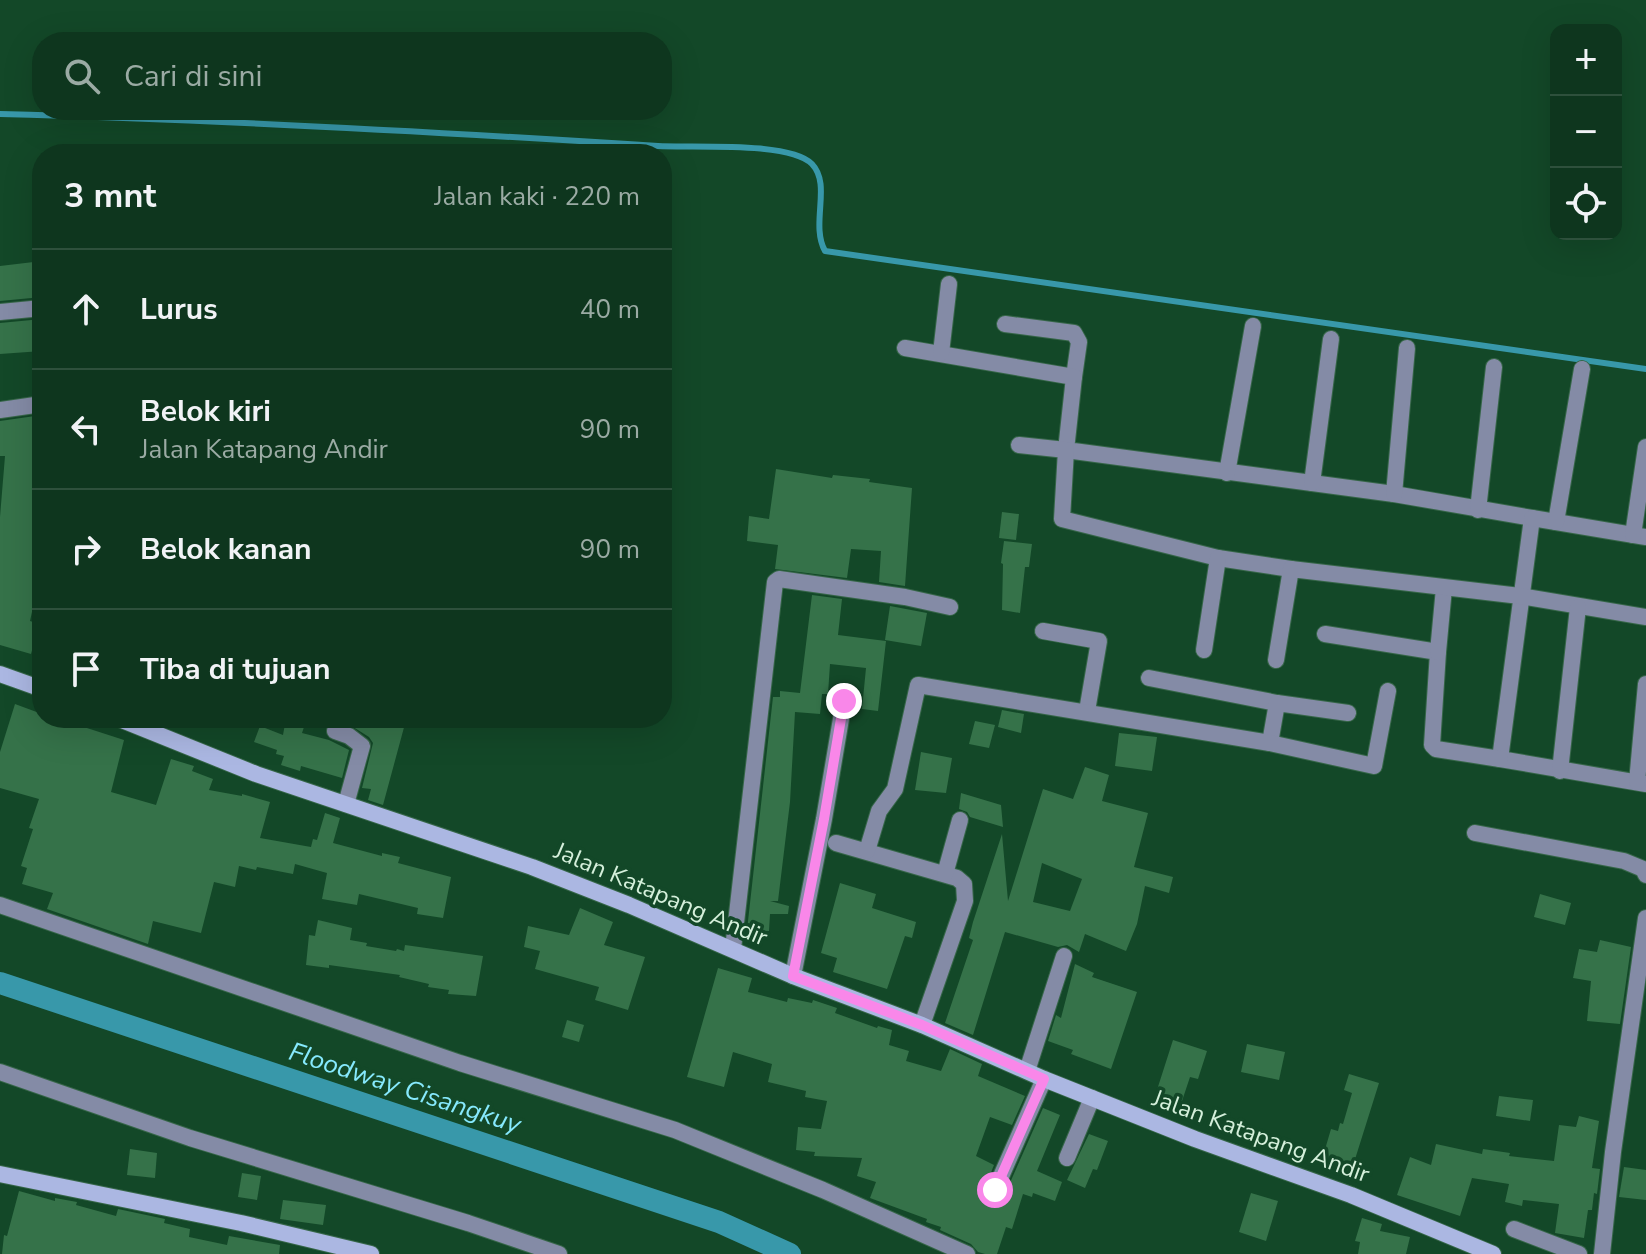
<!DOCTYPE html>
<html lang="id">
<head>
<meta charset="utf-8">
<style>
  :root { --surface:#0e361e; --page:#173e27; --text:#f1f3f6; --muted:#9baba4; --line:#2e503c }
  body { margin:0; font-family:"Nunito Sans",sans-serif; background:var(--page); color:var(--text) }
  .controls { position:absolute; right:24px; top:24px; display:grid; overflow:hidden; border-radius:16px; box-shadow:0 8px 32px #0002 }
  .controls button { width:72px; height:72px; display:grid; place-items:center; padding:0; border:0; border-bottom:2px solid var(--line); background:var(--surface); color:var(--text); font:40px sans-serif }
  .stop { position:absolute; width:24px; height:24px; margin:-18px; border:6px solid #f987e9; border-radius:50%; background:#fff }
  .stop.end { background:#f987e9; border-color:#fff; box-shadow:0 2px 8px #0008 }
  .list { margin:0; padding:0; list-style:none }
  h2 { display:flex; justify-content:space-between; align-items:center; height:104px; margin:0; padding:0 32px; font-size:34px }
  h2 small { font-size:26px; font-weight:400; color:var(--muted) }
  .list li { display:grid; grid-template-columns:52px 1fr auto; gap:24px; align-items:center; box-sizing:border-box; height:120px; padding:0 32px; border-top:2px solid var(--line) }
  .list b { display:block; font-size:30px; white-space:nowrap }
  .list p { margin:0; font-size:26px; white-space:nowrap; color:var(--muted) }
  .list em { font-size:26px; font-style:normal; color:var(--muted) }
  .icon { flex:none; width:44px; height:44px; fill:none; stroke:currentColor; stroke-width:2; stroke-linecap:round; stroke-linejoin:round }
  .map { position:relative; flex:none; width:1646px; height:1254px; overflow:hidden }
  .search { position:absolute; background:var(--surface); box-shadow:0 8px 32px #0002; left:32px; top:32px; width:640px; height:88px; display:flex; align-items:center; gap:20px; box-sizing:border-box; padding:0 28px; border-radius:32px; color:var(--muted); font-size:30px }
  .panel { position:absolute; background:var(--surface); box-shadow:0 8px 32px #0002; left:32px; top:144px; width:640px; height:584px; border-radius:32px }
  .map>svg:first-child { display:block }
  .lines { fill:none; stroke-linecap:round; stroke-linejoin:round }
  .stream { stroke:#3898aa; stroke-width:6 }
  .canal { stroke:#3898aa; stroke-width:22 }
  .building { fill:#357249; fill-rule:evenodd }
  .street-casing { stroke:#366648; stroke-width:18 }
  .secondary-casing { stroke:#366648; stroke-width:18 }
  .street { stroke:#848ba6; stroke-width:16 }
  .secondary { stroke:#abb7e2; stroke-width:16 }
  .route { stroke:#f987e9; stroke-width:10 }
  .labels { text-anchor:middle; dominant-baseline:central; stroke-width:7; stroke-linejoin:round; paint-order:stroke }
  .street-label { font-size:24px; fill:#d5f0db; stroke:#134828 }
  .water-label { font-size:26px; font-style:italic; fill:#86e9fd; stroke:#134828 }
</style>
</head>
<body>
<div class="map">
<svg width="1646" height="1254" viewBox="0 0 1646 1254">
  <rect width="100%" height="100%" fill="#134828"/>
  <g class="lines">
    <path class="stream" d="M 0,114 C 220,120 439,132 658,146 C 691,148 790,141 812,164 C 832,185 810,224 825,251 L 1646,369"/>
    <polyline class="canal" points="0,983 719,1222 790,1254"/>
  </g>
  <g class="building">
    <polygon points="42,261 42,297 0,301 0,266"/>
    <polygon points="42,319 42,351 0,354 0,323"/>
    <polygon points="42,415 42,452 40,452 38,489 42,489 42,566 30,621 39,624 31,654 0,645 0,517 5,456 0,456 0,421"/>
    <polygon points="776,469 832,478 833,475 870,479 869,482 912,488 905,586 879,582 881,551 851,549 847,578 775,569 778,545 747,541 749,516 769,519"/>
    <polygon points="1002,512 1019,514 1016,540 999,538"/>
    <polygon points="1004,541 1032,544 1029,567 1025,567 1020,613 1002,610 1003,564 1001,563"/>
    <polygon points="812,595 842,599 838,635 886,641 878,711 862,709 866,668 830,664 828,694 822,694 820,714 795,712 790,802 778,901 770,901 789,906 788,914 770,914 769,931 747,930 773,697 780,697 780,691 800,693"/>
    <polygon points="890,606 927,613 921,646 885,640"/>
    <polygon points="15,704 42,714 42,718 56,718 124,740 111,792 156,805 171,759 194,766 192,771 213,779 209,790 242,796 242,794 270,802 260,838 311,847 313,839 317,840 325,813 340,818 333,843 382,856 382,853 400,857 398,863 451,877 443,918 417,914 418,908 359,894 357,905 322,899 327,873 295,864 293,874 257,867 256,870 239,866 235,887 214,882 201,933 153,921 148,944 47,909 53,893 22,884 27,868 21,866 33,829 29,828 39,799 0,788 0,752"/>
    <polygon points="1002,710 1024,714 1021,733 998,727"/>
    <polygon points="286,718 307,718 302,733 329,740 349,750 342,778 301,766 300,771 281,765 284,756 276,754 277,750 254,742 260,726 283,735"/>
    <polygon points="351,718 406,720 383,805 368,800 371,789 362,788 373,743 369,737 350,725"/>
    <polygon points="975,721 995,725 989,748 969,744"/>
    <polygon points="1119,733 1157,737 1152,771 1115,766"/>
    <polygon points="921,752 952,758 946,793 915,790"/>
    <path d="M 1085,767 L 1109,775 L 1102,801 L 1148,813 L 1134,867 L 1173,877 L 1169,893 L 1145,886 L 1137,924 L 1126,951 L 1085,934 L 1079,952 L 1067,945 L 1058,947 L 1005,932 L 973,1035 L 945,1023 L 973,940 L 969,938 L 973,922 L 1002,834 L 1008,901 L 1043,789 L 1073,799 ZM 1042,863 L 1082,879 L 1070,911 L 1033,902 Z"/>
    <polygon points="961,793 1001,805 1003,827 970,817 967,812 959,809"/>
    <polygon points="840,883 876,894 872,908 916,922 912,938 905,936 887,989 833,972 837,958 821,953"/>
    <polygon points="1540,894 1571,903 1565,925 1534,917"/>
    <polygon points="580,908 613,922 604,945 645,957 628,1010 595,1000 599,987 535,969 540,951 524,947 528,926 569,935"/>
    <polygon points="318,920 352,928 350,940 367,943 366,946 396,951 397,949 404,951 405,945 483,956 476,996 448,994 449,990 428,987 429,984 399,977 400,975 329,965 329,968 306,965 309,935 315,936"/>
    <polygon points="1600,940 1631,947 1620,1024 1587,1021 1591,981 1573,978 1579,949 1597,952"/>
    <polygon points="1075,964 1094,973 1092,977 1137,992 1111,1069 1071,1054 1073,1050 1048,1041 1056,1015 1061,1018"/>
    <polygon points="718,968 752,978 748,992 787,1002 788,998 812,1003 813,1000 837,1008 835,1013 877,1028 878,1026 892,1030 889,1045 909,1051 906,1061 941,1071 950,1049 982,1064 978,1076 1025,1096 1012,1125 990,1117 976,1156 994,1165 984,1190 991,1200 1001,1199 1005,1194 1043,1108 1060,1115 1037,1171 1062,1182 1055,1201 1033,1193 1032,1197 1023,1194 1012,1229 1006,1227 997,1254 985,1254 978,1252 971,1244 940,1230 941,1227 926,1222 927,1219 870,1198 876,1182 857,1176 862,1158 814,1156 815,1152 796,1150 798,1127 821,1129 827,1101 805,1097 806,1091 768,1082 772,1064 733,1052 724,1087 687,1077"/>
    <polygon points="567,1020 584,1025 579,1042 562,1037"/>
    <polygon points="1173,1040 1207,1051 1198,1079 1190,1077 1182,1101 1156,1093"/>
    <polygon points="1247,1044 1285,1052 1279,1080 1241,1072"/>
    <polygon points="1349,1074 1379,1083 1351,1172 1321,1163 1331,1129 1338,1131 1340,1123 1343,1124 1352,1093 1344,1090"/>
    <polygon points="1499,1096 1533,1100 1530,1121 1496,1116"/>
    <polygon points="1579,1116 1599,1121 1592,1168 1600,1169 1597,1194 1594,1193 1592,1210 1588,1210 1584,1238 1555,1233 1559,1204 1523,1200 1522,1206 1505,1202 1509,1184 1472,1178 1460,1216 1397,1195 1410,1157 1431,1165 1436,1144 1482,1154 1483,1149 1510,1153 1509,1156 1554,1161 1559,1125 1576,1127"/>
    <polygon points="1089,1134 1108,1141 1097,1170 1093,1169 1085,1188 1067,1180"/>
    <polygon points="130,1149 157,1153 155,1178 127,1175"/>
    <polygon points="1624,1167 1646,1170 1646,1200 1619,1197"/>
    <polygon points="242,1173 261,1176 257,1200 238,1197"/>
    <polygon points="19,1191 55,1201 55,1198 77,1202 76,1205 116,1216 118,1209 165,1219 164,1223 190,1229 189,1237 227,1245 229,1236 280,1245 279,1254 2,1254 4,1235 7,1236"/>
    <polygon points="1251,1193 1278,1201 1266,1241 1239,1232"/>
    <polygon points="283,1200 326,1205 323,1225 280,1219"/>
    <polygon points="1362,1218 1382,1224 1380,1231 1410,1237 1406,1254 1358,1254 1360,1242 1355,1241"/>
  </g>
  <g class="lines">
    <g class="street-casing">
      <g id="street">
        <polyline points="0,312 42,308"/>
        <polyline points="1005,324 1074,333 1079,342 1074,377"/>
        <polyline points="905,348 1074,377 1066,450 1394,494 1532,518 1500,759 1646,784"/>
        <polyline points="941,353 949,284"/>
        <polyline points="0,410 42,404"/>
        <polyline points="1019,445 1066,450 1062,519 1218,558 1291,569"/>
        <polyline points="1227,473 1253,326"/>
        <polyline points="1312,483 1331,339"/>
        <polyline points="1394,494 1407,348"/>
        <polyline points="1478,510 1494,367"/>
        <polyline points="1532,518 1646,537"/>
        <polyline points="1556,522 1582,369"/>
        <polyline points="1633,535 1646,447"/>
        <polyline points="1043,631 1099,641 1087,711"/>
        <polyline points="1325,634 1438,652 1432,745 1436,749 1500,759"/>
        <polyline points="1204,650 1218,558"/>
        <polyline points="1438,652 1444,588"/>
        <polyline points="1276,660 1291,569 1520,596 1646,617"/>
        <polyline points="1149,678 1277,703"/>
        <polyline points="335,731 349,736 362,746 346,804"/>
        <polyline points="1270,743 1277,703 1348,713"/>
        <polyline points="1560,771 1578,607"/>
        <polyline points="1637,782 1646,684"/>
        <polyline points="1475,833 1624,861 1643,869 1646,875"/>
        <polyline points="836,843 957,878 964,884 965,901 922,1025"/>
        <polyline points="867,851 879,811 895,789 918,685 1270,743 1374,766 1388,691"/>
        <polyline points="945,874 960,820"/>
        <polyline points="0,905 460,1063 675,1130 823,1190 967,1254"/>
        <polyline points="733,949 775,582 779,579 905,597 950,607"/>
        <polyline points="793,976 824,819 844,701"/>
        <polyline points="1027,1071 1064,956"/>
        <polyline points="0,1072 190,1138 468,1223 559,1254"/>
        <polyline points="1067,1158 1092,1098"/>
        <polyline points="995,1190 1044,1079"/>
        <polyline points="1514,1229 1579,1254"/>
        <polyline points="1602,1254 1613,1152 1646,918"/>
      </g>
    </g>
    <g class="secondary-casing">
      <g id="secondary">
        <polyline points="0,674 42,689"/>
        <polyline points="117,718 256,774 532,867 629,905 793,976 922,1025 1044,1079 1195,1139 1351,1195 1493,1254"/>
        <polyline points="0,1174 241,1223 371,1254"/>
      </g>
    </g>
    <use href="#street" class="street"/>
    <use href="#secondary" class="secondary"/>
  </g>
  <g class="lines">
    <polyline class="route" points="844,701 824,819 793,976 922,1025 1044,1079 995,1190"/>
  </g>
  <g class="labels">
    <g class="street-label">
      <text transform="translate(661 894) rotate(23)">Jalan Katapang Andir</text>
      <text transform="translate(1261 1136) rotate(20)">Jalan Katapang Andir</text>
    </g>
    <g class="water-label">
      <text transform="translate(405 1088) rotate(18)">Floodway Cisangkuy</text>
    </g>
  </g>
</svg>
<div class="controls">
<button>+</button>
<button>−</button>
<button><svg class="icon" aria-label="locate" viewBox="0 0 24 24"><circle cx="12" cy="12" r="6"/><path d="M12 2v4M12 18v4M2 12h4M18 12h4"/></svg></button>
</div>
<div class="stop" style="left:995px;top:1190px"></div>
<div class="stop end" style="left:844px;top:701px"></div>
<div class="search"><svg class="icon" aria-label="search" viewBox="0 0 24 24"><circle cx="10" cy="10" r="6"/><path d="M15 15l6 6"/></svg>Cari di sini</div>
<section class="panel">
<h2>3 mnt<small>Jalan kaki · 220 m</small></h2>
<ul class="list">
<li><svg class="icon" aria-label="ahead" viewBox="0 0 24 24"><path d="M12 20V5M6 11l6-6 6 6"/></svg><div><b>Lurus</b></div><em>40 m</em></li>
<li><svg class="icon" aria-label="left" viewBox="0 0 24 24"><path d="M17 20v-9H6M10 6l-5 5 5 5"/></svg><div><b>Belok kiri</b><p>Jalan Katapang Andir</p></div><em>90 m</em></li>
<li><svg class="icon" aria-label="right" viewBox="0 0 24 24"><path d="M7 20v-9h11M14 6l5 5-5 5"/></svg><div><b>Belok kanan</b></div><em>90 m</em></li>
<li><svg class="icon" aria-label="arrive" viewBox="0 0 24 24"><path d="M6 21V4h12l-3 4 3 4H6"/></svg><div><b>Tiba di tujuan</b></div></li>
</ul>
</section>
</div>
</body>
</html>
